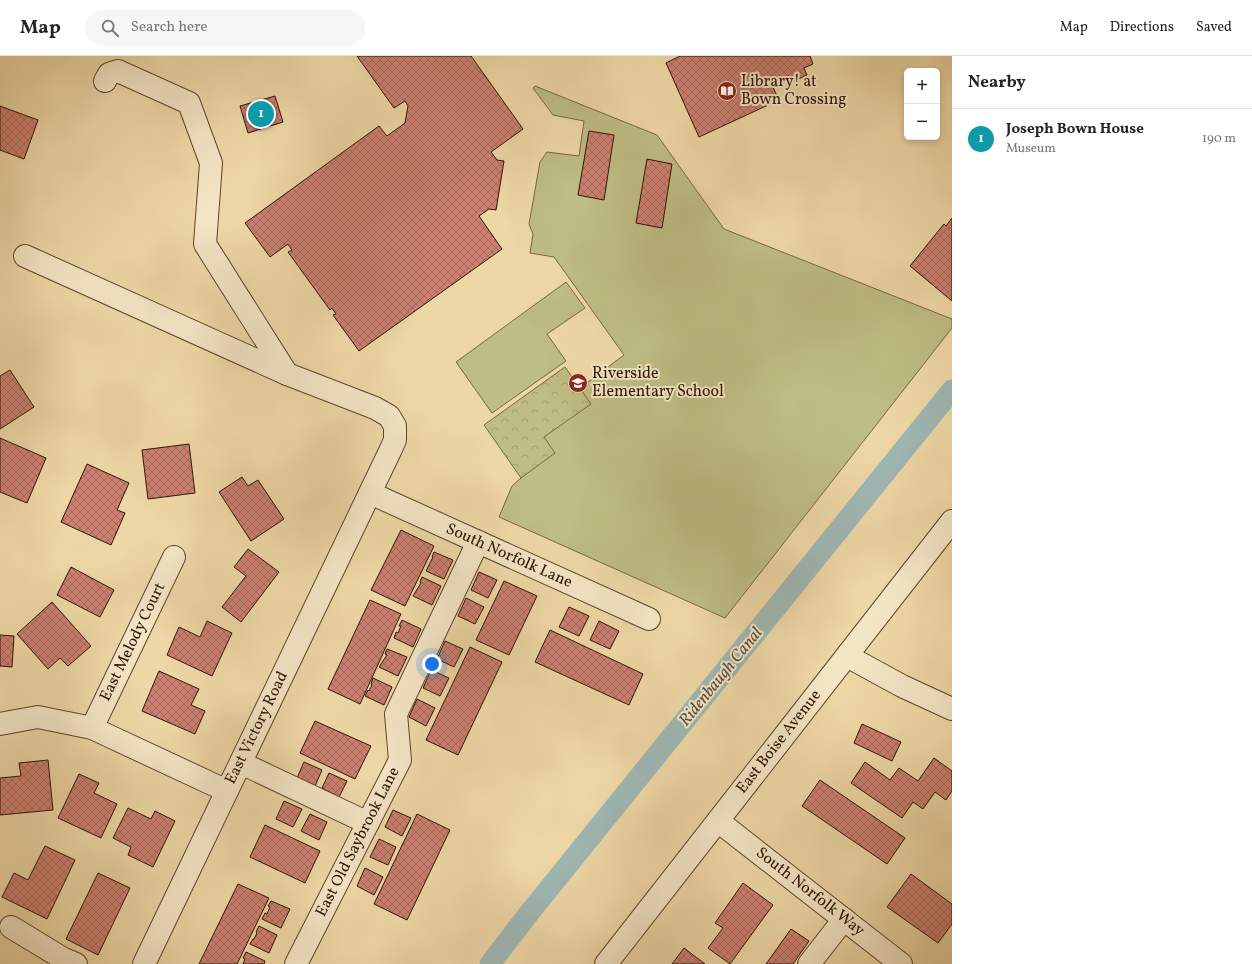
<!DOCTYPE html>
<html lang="en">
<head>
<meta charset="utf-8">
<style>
  :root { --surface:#fff; --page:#f6f6f6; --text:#222; --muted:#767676; --line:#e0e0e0; --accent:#b45309 }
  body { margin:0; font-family:Vollkorn,serif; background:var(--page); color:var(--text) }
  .controls { position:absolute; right:12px; top:12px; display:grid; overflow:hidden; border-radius:6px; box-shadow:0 2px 6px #0003 }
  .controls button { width:36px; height:36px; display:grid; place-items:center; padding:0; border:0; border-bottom:1px solid var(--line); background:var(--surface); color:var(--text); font:20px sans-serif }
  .you { position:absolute; left:432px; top:608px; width:14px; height:14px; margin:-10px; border:3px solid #fff; border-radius:50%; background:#1a73e8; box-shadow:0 0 0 6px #1a73e833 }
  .badge { display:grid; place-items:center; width:26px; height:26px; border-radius:50%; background:var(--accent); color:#fff; font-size:13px; font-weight:700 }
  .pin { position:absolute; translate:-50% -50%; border:2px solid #fff; box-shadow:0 1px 4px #0006 }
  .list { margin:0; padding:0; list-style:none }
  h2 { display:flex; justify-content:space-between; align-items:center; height:52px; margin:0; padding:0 16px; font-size:17px }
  h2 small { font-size:13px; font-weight:400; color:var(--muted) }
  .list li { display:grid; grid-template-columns:26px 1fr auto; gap:12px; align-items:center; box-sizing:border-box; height:60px; padding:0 16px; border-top:1px solid var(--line) }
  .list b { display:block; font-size:15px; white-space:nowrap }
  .list p { margin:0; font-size:13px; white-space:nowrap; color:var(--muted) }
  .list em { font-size:13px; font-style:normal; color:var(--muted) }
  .icon { flex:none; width:22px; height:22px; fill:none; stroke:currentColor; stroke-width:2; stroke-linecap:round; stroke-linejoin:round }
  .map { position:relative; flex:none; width:952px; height:908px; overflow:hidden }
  header { display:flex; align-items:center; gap:24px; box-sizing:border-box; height:56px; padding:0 20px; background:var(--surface); border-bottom:1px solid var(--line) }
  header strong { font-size:19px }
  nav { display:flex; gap:22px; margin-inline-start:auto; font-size:14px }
  .search { width:280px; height:36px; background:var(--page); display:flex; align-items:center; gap:10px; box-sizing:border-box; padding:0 14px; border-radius:22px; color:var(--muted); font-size:15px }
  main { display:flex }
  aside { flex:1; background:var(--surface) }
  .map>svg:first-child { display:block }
  .grass { fill:#bebd83; stroke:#766844 }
  .park { fill:url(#park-crowns); stroke:#766844 }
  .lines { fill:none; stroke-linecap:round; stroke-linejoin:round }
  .canal { stroke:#9eb7b3; stroke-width:21 }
  .building { fill:url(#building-cross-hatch); stroke:#2d1404 }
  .minor-casing { stroke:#5d452c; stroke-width:24 }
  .minor { stroke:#f4e5c5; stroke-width:22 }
  .labels { text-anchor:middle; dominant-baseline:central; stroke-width:4; stroke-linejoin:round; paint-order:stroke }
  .poi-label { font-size:16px; fill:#2d1404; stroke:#f4e5c5; text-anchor:start }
  .street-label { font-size:16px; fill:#2d1404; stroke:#f4e5c5 }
  .water-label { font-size:17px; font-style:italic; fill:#554d41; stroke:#f4e5c5 }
</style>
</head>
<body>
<header>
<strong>Map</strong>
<div class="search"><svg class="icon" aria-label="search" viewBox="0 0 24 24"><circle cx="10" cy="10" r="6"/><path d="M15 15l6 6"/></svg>Search here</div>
<nav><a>Map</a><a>Directions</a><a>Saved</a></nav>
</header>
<main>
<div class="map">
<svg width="952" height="908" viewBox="0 0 952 908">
  <defs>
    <pattern id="park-crowns" width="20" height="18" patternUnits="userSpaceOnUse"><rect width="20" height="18" fill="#bebd83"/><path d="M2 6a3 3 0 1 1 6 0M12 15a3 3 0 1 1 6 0" fill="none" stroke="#a4a270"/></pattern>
    <pattern id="building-cross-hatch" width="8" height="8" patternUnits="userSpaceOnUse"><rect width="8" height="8" fill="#cc8070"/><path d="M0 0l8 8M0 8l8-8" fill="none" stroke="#a6685a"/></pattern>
  </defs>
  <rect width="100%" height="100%" fill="#eed7a6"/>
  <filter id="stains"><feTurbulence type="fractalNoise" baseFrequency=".005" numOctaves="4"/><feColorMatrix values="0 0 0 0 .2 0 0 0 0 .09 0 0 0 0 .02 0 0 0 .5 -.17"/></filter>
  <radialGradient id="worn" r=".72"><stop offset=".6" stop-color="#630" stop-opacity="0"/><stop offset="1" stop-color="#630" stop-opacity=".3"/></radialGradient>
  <g class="grass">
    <polygon points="535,30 657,79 724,173 952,263 952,272 725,562 499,461 512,430 521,422 543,381 590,348 580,332 624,299 554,201 530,197 533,178 529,168 540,106 547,96 579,100 584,65 553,59 533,32"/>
    <polygon points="566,226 585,252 547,278 566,305 492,357 456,306"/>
  </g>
  <polygon class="park" points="565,311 591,348 544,381 555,397 521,422 484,369"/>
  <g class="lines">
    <polyline class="canal" points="490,908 530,856 952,334"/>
  </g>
  <g class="building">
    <polygon points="357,0 471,0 523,73 491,96 497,104 504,105 496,154 489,153 479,160 502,193 359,295 333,259 336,258 332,252 330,254 288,196 292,194 288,188 270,201 245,167 379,70 387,80 405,67 408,50 405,45 394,52"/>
    <polygon points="680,0 810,0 813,8 804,12 807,19 792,26 789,20 771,27 779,44 699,81 666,7"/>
    <polygon points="275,40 283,66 248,77 240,50"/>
    <polygon points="0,50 38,64 24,103 0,94"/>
    <polygon points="589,75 614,79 604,144 578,139"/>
    <polygon points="647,103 672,108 662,172 636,167"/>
    <polygon points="952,162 952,245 910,210 944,168 946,170"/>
    <polygon points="10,314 34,351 0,373 0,320"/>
    <polygon points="0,382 46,402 27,447 0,436"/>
    <polygon points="189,388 195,437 148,443 142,394"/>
    <polygon points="87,408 129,427 117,454 125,457 111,489 61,466"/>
    <polygon points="242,421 248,430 258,424 284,463 251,485 219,436"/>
    <polygon points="401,474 434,490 405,550 371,534"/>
    <polygon points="248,493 279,516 241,566 222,551 246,520 234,511"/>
    <polygon points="434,496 453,504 444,523 426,515 433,501 432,501"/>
    <polygon points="71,511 114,534 100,561 57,539"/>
    <polygon points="479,516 497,524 488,542 471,534"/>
    <polygon points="422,521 441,530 432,549 413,540 421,527 420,526"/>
    <polygon points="504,525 537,540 509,599 476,584"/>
    <polygon points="466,542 484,551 475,568 458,560"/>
    <polygon points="370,544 401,558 360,648 328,633"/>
    <polygon points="52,546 91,590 68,610 60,602 48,613 17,578"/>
    <polygon points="569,551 589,560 579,580 559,571"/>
    <polygon points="402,564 421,573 413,591 394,582 396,576 398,577 401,570 399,570"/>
    <polygon points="207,565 232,577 212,620 167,599 179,571 200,581"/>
    <polygon points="599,565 619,575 610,593 590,584"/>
    <polygon points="550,574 643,618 629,649 535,606"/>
    <polygon points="0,579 14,580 12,611 0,610"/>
    <polygon points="445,585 463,593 454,611 437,603"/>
    <polygon points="470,591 502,606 458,699 426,684"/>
    <polygon points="387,593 407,601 398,620 379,611 387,599 385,598"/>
    <polygon points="431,614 449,622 440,640 423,632"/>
    <polygon points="159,615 199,633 191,649 205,655 195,678 142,655"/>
    <polygon points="373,622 392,631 384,649 365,640 368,634 369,635 372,629 371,628"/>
    <polygon points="417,643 435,652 426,670 409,661"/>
    <polygon points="315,665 371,690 355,723 300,697"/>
    <polygon points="862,668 901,686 892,705 854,687"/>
    <polygon points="934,702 952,715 952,735 946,744 935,736 923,753 913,746 902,762 851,727 865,706 890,724 899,712 918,725"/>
    <polygon points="48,704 53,754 0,759 0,722 21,720 19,707"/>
    <polygon points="304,706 322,714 315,730 297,722"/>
    <polygon points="329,717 347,725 339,741 322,732"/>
    <polygon points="79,718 99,727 94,737 117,748 101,782 58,762"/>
    <polygon points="820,724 905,782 887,808 802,750"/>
    <polygon points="284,745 302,753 293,771 276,763"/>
    <polygon points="128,752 151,763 155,755 175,765 153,811 128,799 131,791 113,782"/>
    <polygon points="393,754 411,762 402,780 385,771"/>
    <polygon points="310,758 327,766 319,784 301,775"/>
    <polygon points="417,758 450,774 407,864 374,848"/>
    <polygon points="265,769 320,795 305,827 250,801"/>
    <polygon points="379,783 396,791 388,809 370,801"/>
    <polygon points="45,790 75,804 47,863 2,841 14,817 28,824"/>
    <polygon points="365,812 383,821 374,839 357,830"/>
    <polygon points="98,817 130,832 98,899 66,883"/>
    <polygon points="911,818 952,848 952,868 938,887 887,851"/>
    <polygon points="743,827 773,849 730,908 708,892 723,872 715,867"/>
    <polygon points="238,828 269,842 237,908 199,908"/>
    <polygon points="271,845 290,853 281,872 262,863 265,857 267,858 270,851 268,850"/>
    <polygon points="259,870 277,879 269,897 250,888 253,883 254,883 257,877 256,876"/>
    <polygon points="791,873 809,885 793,908 766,908"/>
    <polygon points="684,892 705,908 672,908"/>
    <polygon points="246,896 265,905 264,908 243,908 245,903 243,902"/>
  </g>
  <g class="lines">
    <g class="minor-casing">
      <g id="minor">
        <polyline points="105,25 109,18 118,15 189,47 211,107 205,188 287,318"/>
        <polyline points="25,200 287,318 375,352 389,360 395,370 395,384 391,393 144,908"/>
        <polyline points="370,437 649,563"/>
        <polyline points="847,600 902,630 952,653"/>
        <polyline points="0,668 38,661 92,672 227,735"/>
        <polyline points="92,672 174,501"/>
        <polyline points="241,707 368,767"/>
        <polyline points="718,765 901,908"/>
        <polyline points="11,871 62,902 76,908"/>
        <polyline points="296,908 400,704 396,658 478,486"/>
        <polyline points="606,908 952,465"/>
        <polyline points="809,908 844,863"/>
      </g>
    </g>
    <use href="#minor" class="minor"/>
  </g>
  <defs>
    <g id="library-disc" transform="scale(1)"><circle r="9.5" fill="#8f2418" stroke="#f4e5c5"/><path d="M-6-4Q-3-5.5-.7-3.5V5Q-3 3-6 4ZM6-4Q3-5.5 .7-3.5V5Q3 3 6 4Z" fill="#fff"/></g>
    <g id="school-disc" transform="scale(1)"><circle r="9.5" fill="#8f2418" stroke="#f4e5c5"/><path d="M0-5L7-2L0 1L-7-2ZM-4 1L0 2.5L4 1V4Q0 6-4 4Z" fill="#fff"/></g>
  </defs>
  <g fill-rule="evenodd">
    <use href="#library-disc" x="727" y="35"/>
    <use href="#school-disc" x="578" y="327"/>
  </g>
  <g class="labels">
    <g class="poi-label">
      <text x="741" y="26">Library! at<tspan x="741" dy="18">Bown Crossing</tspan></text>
      <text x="592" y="318">Riverside<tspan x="592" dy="18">Elementary School</tspan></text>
    </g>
    <g class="street-label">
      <text transform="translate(509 500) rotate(24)">South Norfolk Lane</text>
      <text transform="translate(133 586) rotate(-64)">East Melody Court</text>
      <text transform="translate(257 672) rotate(-64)">East Victory Road</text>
      <text transform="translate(779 686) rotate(-52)">East Boise Avenue</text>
      <text transform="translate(358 786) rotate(-63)">East Old Saybrook Lane</text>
      <text transform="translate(810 836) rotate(38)">South Norfolk Way</text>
    </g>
    <g class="water-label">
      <text transform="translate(721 621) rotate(-51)">Ridenbaugh Canal</text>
    </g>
  </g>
  <rect width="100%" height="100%" filter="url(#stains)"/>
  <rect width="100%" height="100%" fill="url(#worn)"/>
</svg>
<div class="controls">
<button>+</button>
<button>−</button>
</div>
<div class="you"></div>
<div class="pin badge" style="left:261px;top:58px;background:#0f9aa8">1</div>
</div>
<aside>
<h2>Nearby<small></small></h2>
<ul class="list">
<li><span class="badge" style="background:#0f9aa8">1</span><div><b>Joseph Bown House</b><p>Museum</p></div><em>190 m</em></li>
</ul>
</aside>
</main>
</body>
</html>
